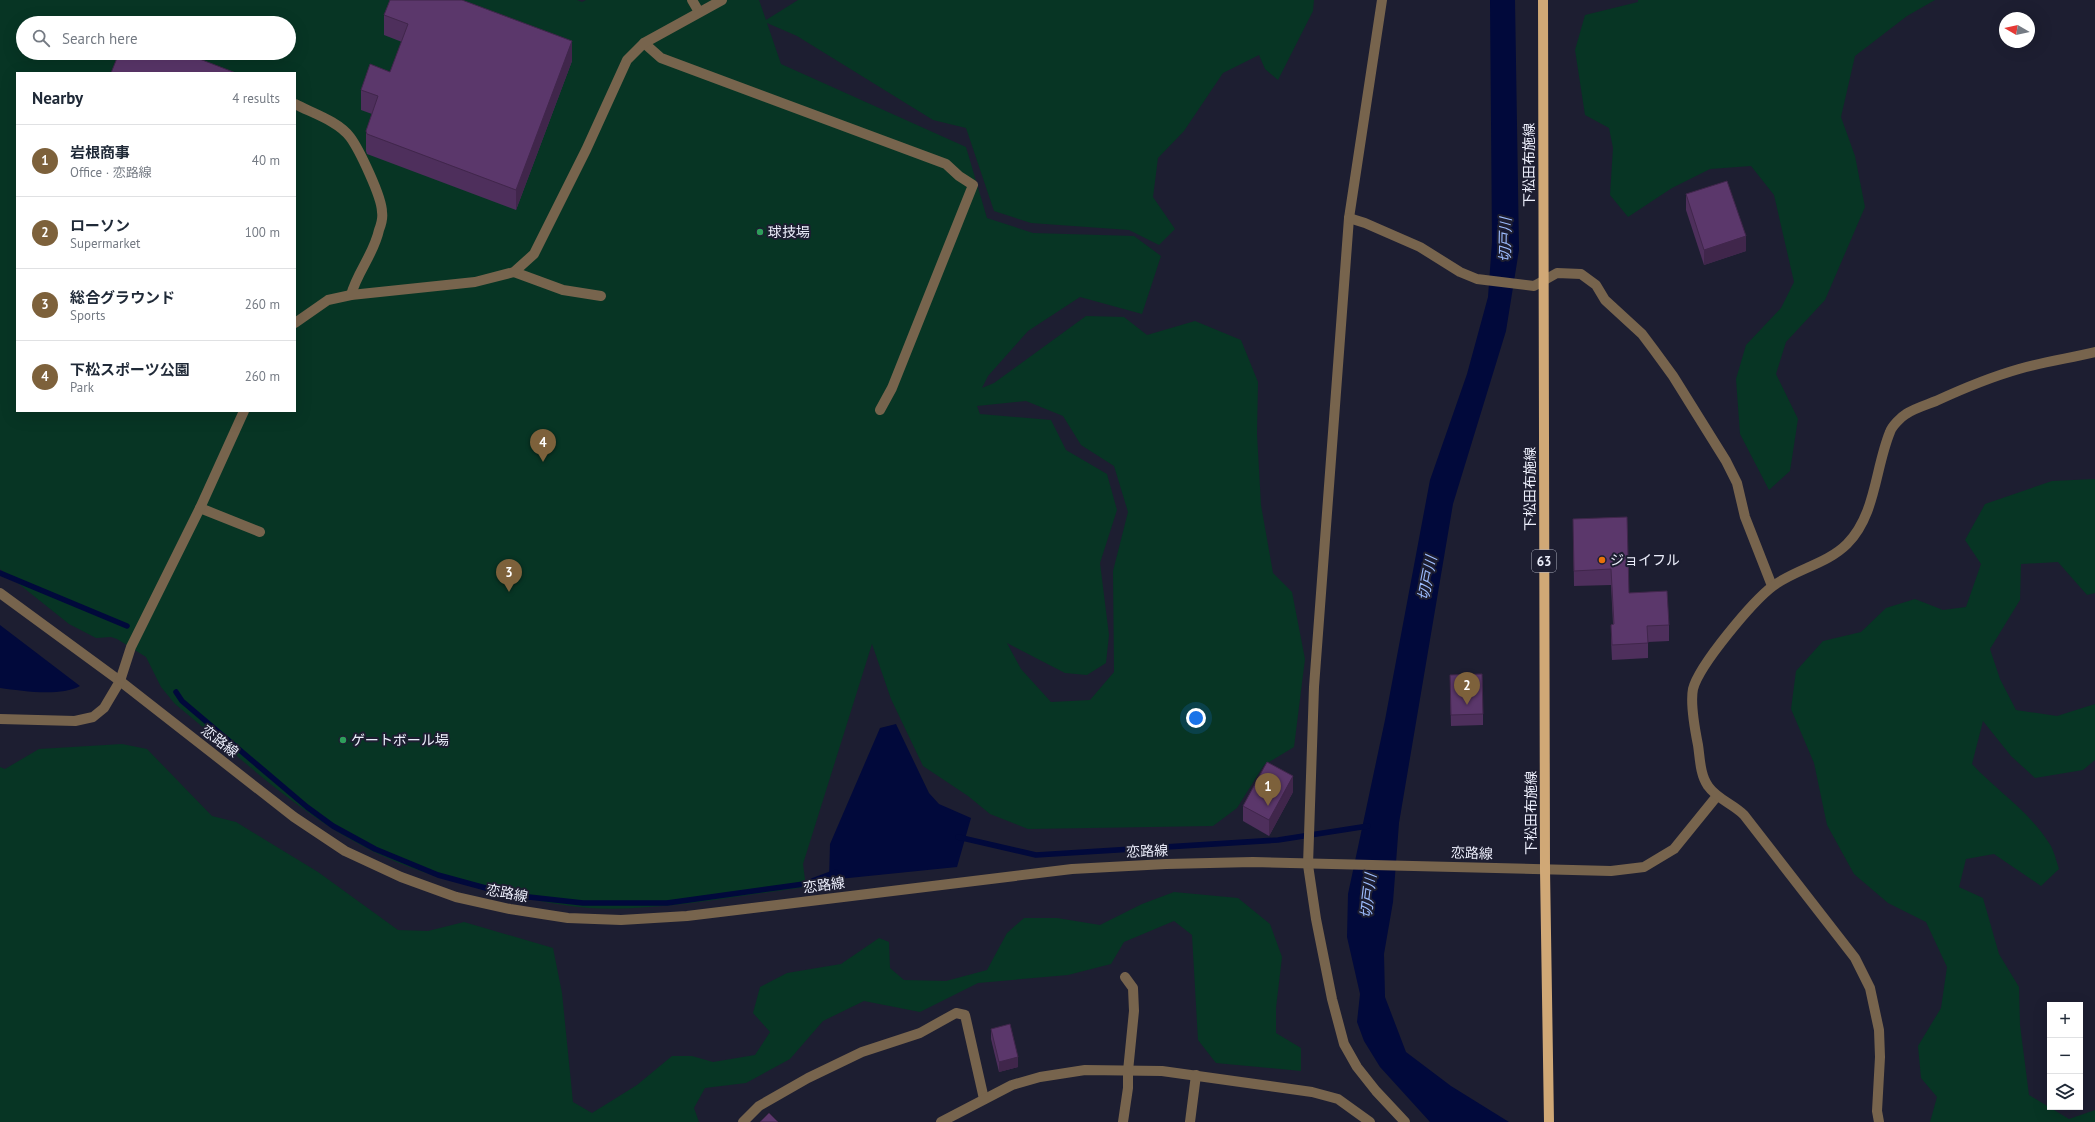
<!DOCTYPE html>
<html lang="en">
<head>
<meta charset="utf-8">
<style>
  :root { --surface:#fff; --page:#f2f2f3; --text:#1f2937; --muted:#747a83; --line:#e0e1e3; --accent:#7d613b }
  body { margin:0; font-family:"PT Sans","Noto Sans JP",sans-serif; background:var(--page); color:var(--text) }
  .controls { position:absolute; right:12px; bottom:12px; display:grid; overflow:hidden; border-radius:0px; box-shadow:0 4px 16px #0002 }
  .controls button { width:36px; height:36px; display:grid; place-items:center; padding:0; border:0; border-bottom:1px solid var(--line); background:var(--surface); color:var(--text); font:20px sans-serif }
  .compass { position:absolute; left:1999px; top:12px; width:36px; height:36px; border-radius:50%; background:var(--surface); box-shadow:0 4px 16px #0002; rotate:279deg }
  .you { position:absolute; left:1196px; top:718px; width:14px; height:14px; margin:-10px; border:3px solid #fff; border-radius:50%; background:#1a73e8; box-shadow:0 0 0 6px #1a73e833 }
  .badge { display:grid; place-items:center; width:26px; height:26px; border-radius:50%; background:var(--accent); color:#fff; font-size:13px; font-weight:700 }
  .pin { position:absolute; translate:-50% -33px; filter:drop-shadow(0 1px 2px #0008) }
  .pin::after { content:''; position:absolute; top:21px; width:14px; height:12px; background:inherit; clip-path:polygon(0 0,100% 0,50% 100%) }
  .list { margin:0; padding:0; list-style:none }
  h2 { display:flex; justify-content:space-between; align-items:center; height:52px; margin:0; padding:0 16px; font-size:17px }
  h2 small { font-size:13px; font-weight:400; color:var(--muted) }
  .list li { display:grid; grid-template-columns:26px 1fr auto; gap:12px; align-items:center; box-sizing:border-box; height:72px; padding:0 16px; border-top:1px solid var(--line) }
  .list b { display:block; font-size:15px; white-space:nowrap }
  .list p { margin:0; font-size:13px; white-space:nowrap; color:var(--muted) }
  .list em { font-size:13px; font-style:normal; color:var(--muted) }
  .icon { flex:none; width:22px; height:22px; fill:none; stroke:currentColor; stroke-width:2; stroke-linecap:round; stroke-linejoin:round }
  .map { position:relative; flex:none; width:2095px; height:1122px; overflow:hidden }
  .search { position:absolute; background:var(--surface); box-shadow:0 4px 16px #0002; left:16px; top:16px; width:280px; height:44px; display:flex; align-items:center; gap:10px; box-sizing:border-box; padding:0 14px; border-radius:22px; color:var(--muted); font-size:15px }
  .panel { position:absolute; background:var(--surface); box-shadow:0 4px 16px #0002; left:16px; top:72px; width:280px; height:340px; border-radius:0px }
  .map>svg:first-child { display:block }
  .green { fill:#073524; fill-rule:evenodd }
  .water { fill:#01093b }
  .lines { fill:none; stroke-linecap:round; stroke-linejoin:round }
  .stream { stroke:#01093b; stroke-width:5.5 }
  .minor { stroke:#77644d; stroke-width:10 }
  .major { stroke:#d0a876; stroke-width:10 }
  .wall { fill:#4e2f5c }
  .shaded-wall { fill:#40264b }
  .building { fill:#5b376b; stroke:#40264b }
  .leisure-dot { fill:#2e9e5b; stroke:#1d1e31; stroke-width:1.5 }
  .food-dot { fill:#e8710a; stroke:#1d1e31; stroke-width:1.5 }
  .labels { text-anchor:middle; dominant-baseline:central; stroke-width:4; stroke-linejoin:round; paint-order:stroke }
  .shield { fill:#1d1e31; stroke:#aeb0be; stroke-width:1 }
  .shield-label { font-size:13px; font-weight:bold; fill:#eceefb }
  .street-label { font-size:14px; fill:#eceefb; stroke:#1d1e31 }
  .poi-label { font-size:14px; fill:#eceefb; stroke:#1d1e31; text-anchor:start }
  .water-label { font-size:15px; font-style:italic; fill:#9ebdff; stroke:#1d1e31 }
</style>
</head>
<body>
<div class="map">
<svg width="2095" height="1122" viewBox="0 0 2095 1122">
  <rect width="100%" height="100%" fill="#1d1e31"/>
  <g class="green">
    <path d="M 0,0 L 577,0 L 582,2 L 586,0 L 759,0 L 766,20 L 798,0 L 1314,0 L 1313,11 L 1278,80 L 1265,69 L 1259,55 L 1223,73 L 1184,131 L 1158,158 L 1153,197 L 1175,229 L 1159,245 L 1129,230 L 1031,223 L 994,211 L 966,128 L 933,120 L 797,36 L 767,23 L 781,64 L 966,147 L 987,218 L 1033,233 L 1134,236 L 1161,256 L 1142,314 L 1080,297 L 1028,331 L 988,376 L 982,388 L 994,383 L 1086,316 L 1124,317 L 1147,335 L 1195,321 L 1241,340 L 1258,382 L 1257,434 L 1261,505 L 1273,573 L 1292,592 L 1305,659 L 1294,747 L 1264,765 L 1237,808 L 1213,826 L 1028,829 L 990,814 L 968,796 L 923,766 L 891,699 L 872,644 L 803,864 L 806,887 C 735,896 659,912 589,908 C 562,906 536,900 510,895 C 455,883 399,868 350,839 C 286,803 232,750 175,704 L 161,687 L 146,657 L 117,639 L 111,637 L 96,638 L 69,624 L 0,569 ZM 23,23 L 289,23 L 289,53 L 23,53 ZM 17,73 L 295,73 L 295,411 L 17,411 ZM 1026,401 L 1063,416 L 1081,445 L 1114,466 L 1128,512 L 1113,571 L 1114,672 L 1090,700 L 1051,702 L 1021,669 L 1007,643 L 1065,673 L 1087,675 L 1106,663 L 1109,635 L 1100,563 L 1117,510 L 1107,474 L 1066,450 L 1051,420 L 980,414 L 977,406 Z"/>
    <polygon points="1638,0 1935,0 1907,16 1855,56 1841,117 1855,156 1865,207 1825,300 1786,342 1776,374 1798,419 1790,471 1769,490 1740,434 1736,379 1746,345 1781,308 1794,282 1774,195 1751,166 1710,169 1672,188 1628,217 1610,195 1613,148 1609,128 1585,115 1575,50 1585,15 1638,2"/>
    <path d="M 2095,479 L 2095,593 L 2087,595 L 2058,562 L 2021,564 L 2020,600 L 1990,649 L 2000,679 L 2016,710 L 2057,716 L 2095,704 L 2095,760 L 2083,770 L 2035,778 L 2011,756 L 1983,721 L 1972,764 C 1997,791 2029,811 2049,843 C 2054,850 2056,860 2059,869 L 2041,886 L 1994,854 L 1966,859 L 1959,887 L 1983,898 L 1999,954 L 2019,987 L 2020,1025 L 2029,1095 L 2069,1119 L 2095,1110 L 2095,1122 L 1930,1122 L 1937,1097 L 1921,1078 L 1918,1046 L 1941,1008 L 1947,967 L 1926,922 L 1888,903 L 1854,874 L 1827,825 L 1814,763 L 1791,709 L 1796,671 L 1823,641 L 1861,632 L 1886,608 L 1915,599 L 1943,610 L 1966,607 L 1981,564 L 1965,540 L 1985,504 L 2052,481 Z"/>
    <polygon points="122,744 147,749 212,816 236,822 318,872 398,930 428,931 464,922 553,948 562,993 573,1102 592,1113 637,1085 672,1056 692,1056 713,1062 755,1055 770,1032 753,1013 760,987 787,973 841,964 879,938 889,942 890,968 904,980 946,981 987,970 1007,933 1024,918 1057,918 1100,925 1142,904 1174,892 1238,898 1270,924 1282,957 1276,1008 1276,1033 1301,1048 1301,1071 1216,1063 1198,1040 1192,935 1174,921 1124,942 1111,964 1068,975 978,983 920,1012 864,1001 823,1021 790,1059 746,1083 705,1088 694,1108 699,1122 0,1122 0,767 5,769 39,749"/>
  </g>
  <g class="water">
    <polygon points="1490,0 1515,0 1519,250 1506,331 1453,504 1399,823 1393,902 1384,954 1385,997 1406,1052 1451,1086 1509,1122 1430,1122 1380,1067 1364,1041 1357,1022 1360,994 1347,937 1348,894 1385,720 1430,480 1467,374 1488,297 1492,242"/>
    <path d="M 0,625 L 80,686 C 60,697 23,691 0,688 Z"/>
    <polygon points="896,724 929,793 939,804 971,818 957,867 829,880 830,844 880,728"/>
  </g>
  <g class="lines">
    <g class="stream">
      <polyline points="0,573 127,626"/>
      <polyline points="176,692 182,701 307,807 333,826 375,849 438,875 511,895 583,903 667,903 804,884 836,872"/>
      <polyline points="958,837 1036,855 1278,840 1368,826"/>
    </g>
    <g class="minor">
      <polyline points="692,0 699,12"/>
      <polyline points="1382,0 1349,218 1314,687 1308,865 1316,919 1332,999 1344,1044 1357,1067 1376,1091 1405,1122"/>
      <polyline points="644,43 661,58 946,164 959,176 973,185 892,388 880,410"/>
      <path d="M 295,104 C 312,113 338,121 350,137 C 359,149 382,197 382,212 C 383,218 381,225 379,230 C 374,254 357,272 351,295"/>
      <polyline points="1349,218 1365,223 1420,247 1460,272 1477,279 1534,286 1557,273 1581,274 1596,285 1605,300 1642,334 1654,350 1673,376 1726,461 1737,483 1745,517 1772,586"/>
      <polyline points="514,272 563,290 601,296"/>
      <polyline points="295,323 328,300 351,295 475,282 514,272 534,254 586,150 627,60 644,43 722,0"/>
      <polyline points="200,508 260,532"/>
      <polyline points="0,593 120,681 294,817 345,851 401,877 456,897 510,909 568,918 621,920 687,916 1072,869 1166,864 1253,862 1611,871 1644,867 1674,849 1717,796"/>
      <polyline points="0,719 75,721 93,717 104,708 120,681 131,647 200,508 244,411"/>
      <polyline points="743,1122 759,1106 808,1078 862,1052 920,1033 956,1013 965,1015 984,1099"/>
      <polyline points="941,1122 1012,1085 1040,1077 1085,1070 1162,1071 1312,1092 1338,1099 1370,1122"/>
      <polyline points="1123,1122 1128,1088 1128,1071 1134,1011 1133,988 1125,977"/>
      <polyline points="1190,1122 1196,1075"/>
      <path d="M 1879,1122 L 1877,1111 L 1880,1057 L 1879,1030 L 1870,988 L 1855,958 L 1744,815 C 1733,804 1717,799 1708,786 C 1700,775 1700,758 1698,745 C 1695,730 1690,704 1693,689 C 1699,665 1753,601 1773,586 C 1796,569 1827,564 1847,544 C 1876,515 1875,468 1890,432 C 1892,426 1901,417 1906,414 C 1915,408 1926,405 1936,401 C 1962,389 1991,377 2019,369 C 2043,362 2070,358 2095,352"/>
    </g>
    <polyline class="major" points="1543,0 1545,870 1549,1122"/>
  </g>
  <g class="wall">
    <polygon points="384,15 572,61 516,210 367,154 366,151 366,131 372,114 361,110 361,90 390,72 402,42 384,35"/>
    <polygon points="1686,194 1746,251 1704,265 1686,210"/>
    <polygon points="1573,519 1629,593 1669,625 1669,641 1648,642 1648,658 1612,660 1611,640 1611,625 1613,624 1611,585 1574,586"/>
    <polygon points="1450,685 1483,714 1483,725 1451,726"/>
    <polygon points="1293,792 1269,836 1243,821 1243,806"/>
    <polygon points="991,1029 1018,1067 999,1072 991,1039"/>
  </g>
  <g class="shaded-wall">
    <polygon points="572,41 572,61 516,210 516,190"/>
    <polygon points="1746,236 1746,251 1704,265 1704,250"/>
    <polygon points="1293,776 1293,792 1269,836 1269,820"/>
    <polygon points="1018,1057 1018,1067 999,1072 999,1062"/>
  </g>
  <g class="building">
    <polygon points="390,0 462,0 572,41 516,190 367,134 366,131 378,96 361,90 370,64 390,72 408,24 384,15"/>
    <polygon points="119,53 184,53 236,73 111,73"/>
    <polygon points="1727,181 1746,236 1704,250 1686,194"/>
    <polygon points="1627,517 1629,593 1667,591 1669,625 1647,626 1648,643 1612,645 1611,625 1614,624 1611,569 1574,571 1573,519"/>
    <polygon points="1482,674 1483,714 1451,715 1450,675"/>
    <polygon points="1267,762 1293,776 1269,820 1243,806"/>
    <polygon points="1010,1024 1018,1057 999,1062 991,1029"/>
    <polygon points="769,1113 778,1122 760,1122"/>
  </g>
  <g class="leisure-dot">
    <circle cx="760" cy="232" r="4"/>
    <circle cx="343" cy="740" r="4"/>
  </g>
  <circle class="food-dot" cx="1602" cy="560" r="4"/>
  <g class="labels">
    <rect class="shield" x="1532" y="550" width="24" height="22" rx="3"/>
    <g class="shield-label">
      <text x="1544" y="561">63</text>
    </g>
    <g class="street-label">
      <text transform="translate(1529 165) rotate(-90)">下松田布施線</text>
      <text transform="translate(1530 489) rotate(-90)">下松田布施線</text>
      <text transform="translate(220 741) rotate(38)">恋路線</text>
      <text transform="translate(1531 813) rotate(-90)">下松田布施線</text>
      <text transform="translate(1147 851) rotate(-2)">恋路線</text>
      <text transform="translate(1472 853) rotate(2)">恋路線</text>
      <text transform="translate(824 885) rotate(-7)">恋路線</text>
      <text transform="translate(507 893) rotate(11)">恋路線</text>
    </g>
    <g class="poi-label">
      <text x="768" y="232">球技場</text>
      <text x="1610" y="560">ジョイフル</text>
      <text x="351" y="740">ゲートボール場</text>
    </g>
    <g class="water-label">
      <text transform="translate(1505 240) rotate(-89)">切戸川</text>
      <text transform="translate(1427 578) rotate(-79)">切戸川</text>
      <text transform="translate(1368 896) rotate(-83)">切戸川</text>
    </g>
  </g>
</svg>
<div class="controls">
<button>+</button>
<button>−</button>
<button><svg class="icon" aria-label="layers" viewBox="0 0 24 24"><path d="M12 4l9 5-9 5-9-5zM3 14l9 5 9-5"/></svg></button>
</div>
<svg class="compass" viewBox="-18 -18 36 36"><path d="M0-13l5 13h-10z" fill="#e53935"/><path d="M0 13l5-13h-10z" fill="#747a83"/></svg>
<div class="you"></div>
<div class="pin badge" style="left:1268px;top:806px">1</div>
<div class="pin badge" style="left:1467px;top:705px">2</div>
<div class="pin badge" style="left:509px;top:592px">3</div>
<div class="pin badge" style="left:543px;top:462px">4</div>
<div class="search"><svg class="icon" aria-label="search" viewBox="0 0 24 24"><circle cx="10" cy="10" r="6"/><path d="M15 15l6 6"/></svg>Search here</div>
<section class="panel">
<h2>Nearby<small>4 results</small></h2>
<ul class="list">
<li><span class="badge">1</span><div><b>岩根商事</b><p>Office · 恋路線</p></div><em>40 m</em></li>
<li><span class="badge">2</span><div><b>ローソン</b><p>Supermarket</p></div><em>100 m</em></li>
<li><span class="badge">3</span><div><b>総合グラウンド</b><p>Sports</p></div><em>260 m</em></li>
<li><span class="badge">4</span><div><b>下松スポーツ公園</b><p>Park</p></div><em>260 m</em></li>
</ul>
</section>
</div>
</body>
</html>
